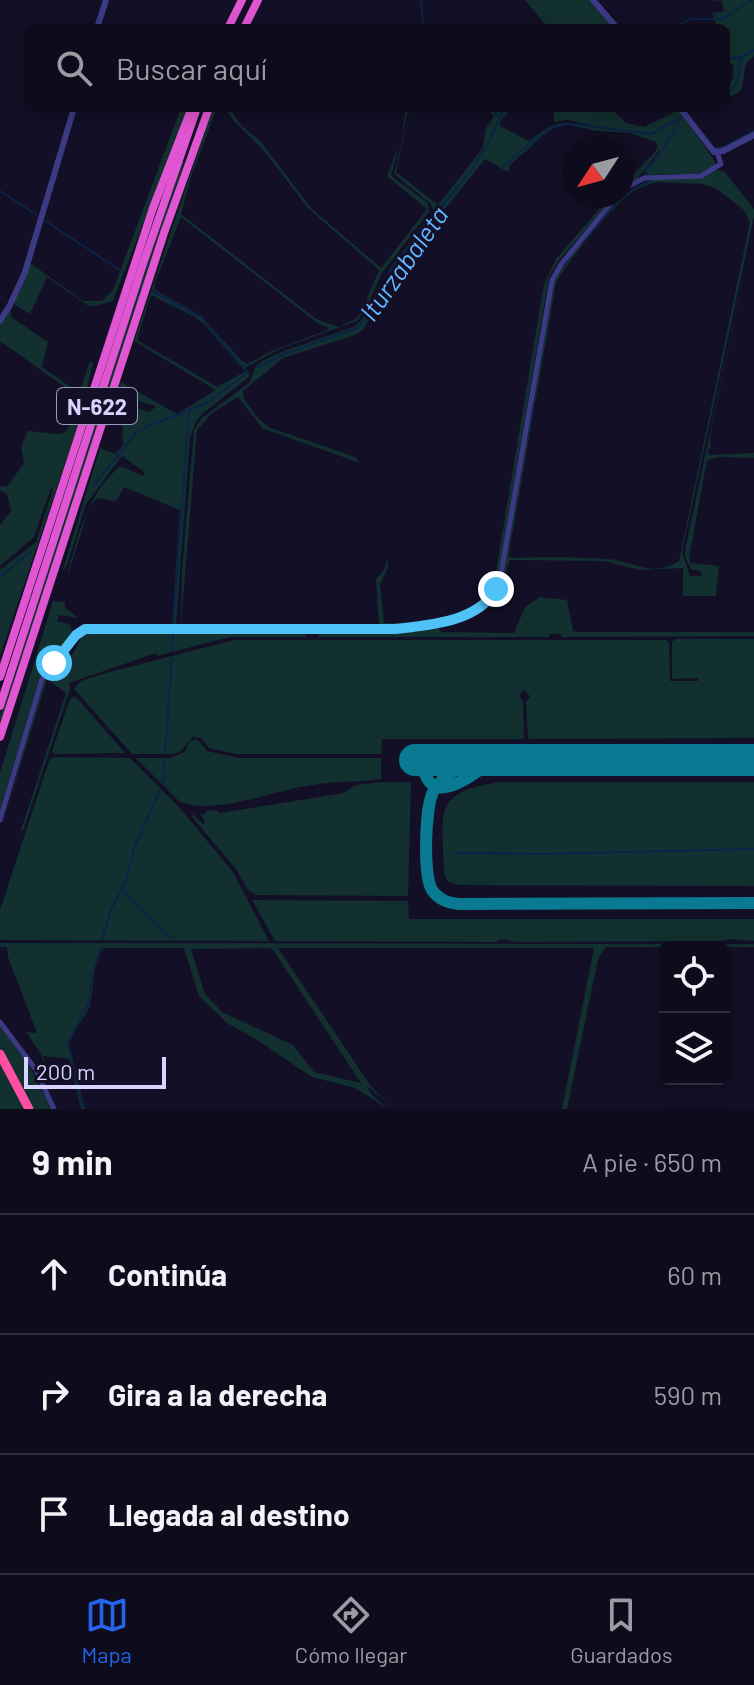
<!DOCTYPE html>
<html lang="es">
<head>
<meta charset="utf-8">
<style>
  :root { --surface:#0e0b1c; --page:#171425; --text:#f1f3f6; --muted:#9b9ba3; --line:#2e2b3b; --accent:#2563eb }
  body { margin:0; font-family:Barlow,sans-serif; background:var(--page); color:var(--text) }
  .controls { position:absolute; right:24px; bottom:24px; display:grid; overflow:hidden; border-radius:12px; box-shadow:0 4px 20px #0003 }
  .controls button { width:72px; height:72px; display:grid; place-items:center; padding:0; border:0; border-bottom:2px solid var(--line); background:var(--surface); color:var(--text); font:40px sans-serif }
  .compass { position:absolute; left:562px; top:136px; width:72px; height:72px; border-radius:50%; background:var(--surface); box-shadow:0 4px 20px #0003; rotate:234deg }
  .scale { position:absolute; left:24px; bottom:20px; width:142px; box-sizing:border-box; padding-left:8px; border:4px solid #d9d4ff; border-top:0; font-size:22px; line-height:28px; white-space:nowrap; color:#d9d4ff; -webkit-text-stroke:6px #130f26; paint-order:stroke }
  .stop { position:absolute; width:24px; height:24px; margin:-18px; border:6px solid #4fc3f7; border-radius:50%; background:#fff }
  .stop.end { background:#4fc3f7; border-color:#fff; box-shadow:0 2px 8px #0008 }
  .list { margin:0; padding:0; list-style:none }
  h2 { display:flex; justify-content:space-between; align-items:center; height:104px; margin:0; padding:0 32px; font-size:34px }
  h2 small { font-size:26px; font-weight:400; color:var(--muted) }
  .list li { display:grid; grid-template-columns:52px 1fr auto; gap:24px; align-items:center; box-sizing:border-box; height:120px; padding:0 32px; border-top:2px solid var(--line) }
  .list b { display:block; font-size:30px; white-space:nowrap }
  .list em { font-size:26px; font-style:normal; color:var(--muted) }
  .icon { flex:none; width:44px; height:44px; fill:none; stroke:currentColor; stroke-width:2; stroke-linecap:round; stroke-linejoin:round }
  .map { position:relative; flex:none; width:754px; height:1109px; overflow:hidden }
  .search { position:absolute; background:var(--surface); box-shadow:0 4px 20px #0003; left:24px; right:24px; top:24px; height:88px; display:flex; align-items:center; gap:20px; box-sizing:border-box; padding:0 28px; border-radius:12px; color:var(--muted); font-size:30px }
  .sheet { height:464px; background:var(--surface) }
  nav { display:flex; justify-content:space-around; align-items:center; box-sizing:border-box; height:112px; border-top:2px solid var(--line); background:var(--surface); font-size:22px; color:var(--muted) }
  nav a { display:grid; justify-items:center; gap:4px }
  nav .on { color:var(--accent) }
  .map>svg:first-child { display:block }
  .green { fill:#12302f; fill-rule:evenodd }
  .lines { fill:none; stroke-linecap:round; stroke-linejoin:round }
  .stream { stroke:#0c2248; stroke-width:2 }
  .taxiway { stroke:#0a7a92; stroke-width:12 }
  .runway { stroke:#0a7a92; stroke-width:32 }
  .minor { stroke:#3d3a85; stroke-width:5 }
  .tertiary { stroke:#3d3a85; stroke-width:6 }
  .trunk { stroke:#e055d1; stroke-width:8 }
  .motorway { stroke:#ff4fa3; stroke-width:9 }
  .route { stroke:#4fc3f7; stroke-width:10 }
  .labels { text-anchor:middle; dominant-baseline:central; stroke-width:6; stroke-linejoin:round; paint-order:stroke }
  .shield { fill:#130f26; stroke:#9e99be; stroke-width:2 }
  .shield-label { font-size:22px; font-weight:bold; fill:#d9d4ff }
  .water-label { font-size:26px; font-style:italic; fill:#62b6ff; stroke:#130f26 }
</style>
</head>
<body>
<div class="map">
<svg width="754" height="1109" viewBox="0 0 754 1109">
  <rect width="100%" height="100%" fill="#130f26"/>
  <g class="green">
    <polygon points="525,0 591,0 614,28 548,28"/>
    <path d="M 709,0 L 754,0 L 754,56 L 746,64 L 741,91 L 726,98 L 726,89 C 733,83 734,74 733,65 L 726,61 L 726,28 L 718,28 L 712,13 L 724,11 L 722,1 Z"/>
    <polygon points="181,108 188,108 113,301 95,306 87,305 47,277 30,314 14,304 30,263 83,301 102,301 113,290"/>
    <path d="M 213,108 L 217,108 L 192,174 L 181,214 L 316,319 L 339,327 L 357,318 L 362,310 L 379,270 L 308,208 L 264,151 L 233,120 L 225,108 L 229,108 L 241,125 L 260,141 L 312,209 L 381,268 L 427,209 L 387,176 L 400,143 L 406,108 L 409,108 L 391,176 L 428,203 L 429,212 L 382,273 L 365,310 L 357,321 L 279,349 L 243,369 L 205,325 L 195,317 L 151,295 L 137,340 L 217,387 L 248,370 L 250,376 L 202,414 L 196,421 L 190,437 L 176,624 L 174,627 L 97,627 L 96,624 L 172,624 L 180,510 L 124,487 L 116,501 L 97,498 L 89,508 L 68,574 L 68,571 C 79,532 88,494 120,466 L 144,476 L 144,472 L 122,456 L 86,504 L 67,565 L 62,572 L 101,445 L 102,449 L 115,454 L 123,445 L 122,422 L 128,405 L 150,412 L 156,406 L 128,398 L 119,422 L 110,417 L 121,382 L 177,414 L 216,390 L 134,341 ZM 181,217 L 316,322 L 328,328 L 328,330 L 271,351 L 247,364 L 241,360 L 200,315 L 155,290 L 154,285 Z"/>
    <path d="M 411,108 L 396,172 L 438,205 L 483,148 L 486,128 L 494,116 L 487,108 L 499,110 L 512,108 L 500,122 L 500,126 L 529,141 C 559,118 560,122 596,126 L 568,120 L 554,122 L 554,108 L 620,108 L 615,113 L 626,123 L 644,127 L 673,113 L 672,108 L 678,108 L 716,163 C 703,179 683,173 666,174 C 659,174 652,176 646,176 L 644,172 L 660,151 L 659,150 L 636,181 L 622,189 L 622,186 L 655,152 L 658,146 L 656,142 L 630,133 L 596,131 L 569,125 L 558,127 L 548,131 L 511,164 L 508,172 L 485,159 L 397,269 L 363,330 L 352,336 L 283,358 L 243,391 L 244,399 L 257,417 L 268,427 L 355,457 L 360,463 L 262,428 L 238,397 L 212,413 L 197,430 L 181,624 L 379,625 L 376,579 L 384,570 L 388,558 L 388,567 L 380,584 L 384,623 C 409,624 457,618 477,603 C 487,597 491,588 495,577 L 544,284 L 556,259 L 607,200 L 615,196 L 560,259 L 549,277 L 497,583 L 484,603 L 469,612 L 415,624 L 387,627 L 181,627 L 182,571 L 194,430 L 202,418 L 249,383 L 256,366 L 262,361 L 284,351 L 354,327 L 361,321 L 392,266 L 434,211 L 430,203 L 394,174 Z"/>
    <polygon points="181,161 184,162 178,182 0,730 0,715"/>
    <path d="M 717,170 L 724,171 L 754,209 L 754,216 L 682,552 L 690,576 L 703,576 L 699,570 L 691,570 L 685,556 L 686,546 L 754,226 L 710,436 L 711,446 L 708,451 L 709,455 L 754,453 L 754,458 L 720,457 L 707,460 L 689,558 L 691,563 L 719,566 L 716,596 L 683,596 L 683,568 L 640,570 L 604,561 L 510,560 C 506,568 506,576 504,585 C 494,615 464,617 438,627 L 441,632 L 514,633 L 525,607 L 540,597 L 567,600 L 573,631 L 580,632 L 754,632 L 754,636 L 561,637 L 561,634 L 550,634 L 549,637 L 319,637 L 318,633 L 306,633 L 306,637 L 230,637 L 157,656 L 156,653 L 69,683 L 70,689 L 23,831 L 21,830 L 66,693 L 47,679 L 0,833 L 44,680 L 53,667 L 55,670 C 71,662 76,648 83,633 L 416,629 L 453,621 L 481,610 L 495,597 L 502,580 L 551,287 C 562,258 621,186 651,180 C 676,175 692,183 717,170 ZM 658,182 L 703,184 L 717,189 L 744,210 L 750,222 L 679,561 C 652,579 632,560 606,559 C 574,557 542,557 510,558 L 509,553 L 556,283 C 570,258 612,206 634,191 C 642,186 650,184 658,182 Z"/>
    <path d="M 9,311 L 11,311 L 11,317 L 48,342 L 42,367 L 79,393 L 90,361 L 93,363 L 79,422 L 0,656 L 0,570 L 36,542 L 53,489 L 51,488 L 34,537 L 0,566 L 0,525 L 11,511 L 7,494 L 0,490 L 0,486 L 7,487 L 24,463 L 21,447 L 28,431 C 72,435 65,441 79,397 L 0,341 L 0,324 Z"/>
    <polygon points="53,601 65,602 65,608 79,618 59,615 57,621 71,625 72,634 54,659 43,666 0,811 0,773"/>
    <polygon points="675,639 754,639 754,738 528,739 526,702 530,696 524,690 519,695 523,702 524,739 382,739 381,754 236,754 209,748 201,738 193,737 181,751 174,754 132,754 74,689 81,681 106,673 234,640 666,640 669,642 670,681 698,681 698,678 672,679 672,642"/>
    <polygon points="74,696 76,697 125,753 55,754 52,751 70,699"/>
    <path d="M 195,739 L 200,742 L 207,751 L 239,758 L 381,758 L 381,779 C 358,782 336,781 312,785 C 275,790 211,817 179,801 L 136,758 L 169,758 L 185,752 L 189,743 Z"/>
    <polygon points="53,757 130,758 178,806 233,872 269,941 0,940 0,910 49,761"/>
    <polygon points="381,782 411,782 408,896 256,895 249,891 236,869 192,817 193,814 203,824 205,822 200,814 205,814 206,811 217,810 220,813 344,793 356,785"/>
    <path d="M 502,782 L 754,782 L 754,886 L 459,885 L 448,882 L 444,874 C 443,814 430,791 502,782 Z"/>
    <polygon points="252,900 408,901 409,919 754,919 754,941 728,939 724,941 516,942 501,939 496,942 275,941"/>
    <path d="M 0,943 L 754,944 L 754,947 L 606,947 L 598,959 L 567,1109 L 562,1109 L 594,948 L 278,948 L 372,1088 L 395,1109 L 367,1086 L 371,1094 L 389,1109 L 355,1088 L 312,1077 L 254,1038 L 227,1023 L 199,996 L 184,948 L 104,948 C 91,963 95,986 90,1004 C 86,1019 72,1030 69,1045 L 85,1109 L 81,1109 L 69,1059 L 43,1056 L 57,1109 L 41,1054 L 26,1032 L 37,1033 L 8,957 L 7,947 L 0,947 ZM 270,948 L 273,950 L 361,1083 L 314,1072 L 293,1045 L 222,1012 L 205,994 L 191,949 Z"/>
    <polygon points="0,1026 26,1060 52,1109 33,1109 0,1047"/>
    <polygon points="0,1060 27,1109 0,1109"/>
  </g>
  <g class="lines">
    <g class="stream">
      <polyline points="421,0 423,28"/>
      <polyline points="659,28 667,24 671,27"/>
      <polyline points="674,28 690,19 722,19 752,0"/>
      <polyline points="726,59 741,57 754,50"/>
      <path d="M 726,93 C 741,86 738,71 741,57"/>
      <polyline points="491,108 498,116"/>
      <polyline points="714,148 724,147 754,131"/>
      <polyline points="503,167 534,140 556,126 573,124 651,134 682,117"/>
      <polyline points="647,174 646,170 664,148 679,122"/>
      <polyline points="0,191 37,215"/>
      <polyline points="44,220 123,272"/>
      <path d="M 582,243 C 601,222 622,190 649,182"/>
      <polyline points="562,268 570,257"/>
      <polyline points="152,291 201,317 246,371"/>
      <polyline points="258,367 284,354 357,328 370,314 381,287 396,263 468,174 486,147 505,108"/>
      <polyline points="528,437 534,398"/>
      <polyline points="93,486 135,434 146,427 207,403 248,372"/>
      <polyline points="0,577 30,552"/>
      <polyline points="173,626 189,411"/>
      <polyline points="172,651 173,635"/>
      <polyline points="165,753 172,656"/>
      <polyline points="163,783 164,760"/>
      <polyline points="455,853 543,854 754,849"/>
      <polyline points="122,889 172,939"/>
      <polyline points="102,939 111,910 125,883 135,846 160,790"/>
      <polyline points="83,1109 68,1043 89,1002 92,975 101,948"/>
    </g>
    <g class="taxiway">
      <path d="M 477,760 C 460,766 442,775 433,792 C 425,808 423,876 432,890 C 439,900 448,903 459,904 L 754,903"/>
      <path d="M 494,760 C 474,773 431,811 423,766 L 427,754 L 445,750 L 511,760"/>
    </g>
    <polyline class="runway" points="415,760 754,760"/>
    <g class="minor">
      <polyline points="622,190 644,178 701,176 721,164 717,152"/>
      <polyline points="0,820 42,679 76,635 85,629 414,627 463,616 481,608 493,595 500,579 552,280 562,263 617,196"/>
      <polyline points="0,1022 36,1070 54,1109"/>
    </g>
    <g class="tertiary">
      <polyline points="593,0 617,28"/>
      <polyline points="97,28 106,0"/>
      <polyline points="680,108 714,152 723,151 754,135"/>
      <polyline points="0,321 10,305 25,272 74,108"/>
    </g>
    <g class="trunk">
      <polyline points="228,28 242,0"/>
      <polyline points="244,28 258,0"/>
      <polyline points="0,677 153,208 191,110"/>
      <polyline points="0,706 143,264 197,108"/>
      <polyline points="0,737 164,233 209,108"/>
    </g>
    <polyline class="motorway" points="0,1054 29,1109"/>
  </g>
  <g class="lines">
    <path class="route" d="M 54,663 L 76,635 L 85,629 L 395,629 C 430,625 478,622 496,589"/>
  </g>
  <g class="labels">
    <rect class="shield" x="57" y="388" width="80" height="36" rx="6"/>
    <g class="shield-label">
      <text x="97" y="406">N-622</text>
    </g>
    <g class="water-label">
      <text transform="translate(403 263) rotate(-55)">Iturzabaleta</text>
    </g>
  </g>
</svg>
<div class="controls">
<button><svg class="icon" aria-label="locate" viewBox="0 0 24 24"><circle cx="12" cy="12" r="6"/><path d="M12 2v4M12 18v4M2 12h4M18 12h4"/></svg></button>
<button><svg class="icon" aria-label="layers" viewBox="0 0 24 24"><path d="M12 4l9 5-9 5-9-5zM3 14l9 5 9-5"/></svg></button>
</div>
<svg class="compass" viewBox="-18 -18 36 36"><path d="M0-13l5 13h-10z" fill="#e53935"/><path d="M0 13l5-13h-10z" fill="#9b9ba3"/></svg>
<div class="scale">200 m</div>
<div class="stop" style="left:54px;top:663px"></div>
<div class="stop end" style="left:496px;top:589px"></div>
<div class="search"><svg class="icon" aria-label="search" viewBox="0 0 24 24"><circle cx="10" cy="10" r="6"/><path d="M15 15l6 6"/></svg>Buscar aquí</div>
</div>
<section class="sheet">
<h2>9 min<small>A pie · 650 m</small></h2>
<ul class="list">
<li><svg class="icon" aria-label="ahead" viewBox="0 0 24 24"><path d="M12 20V5M6 11l6-6 6 6"/></svg><div><b>Continúa</b></div><em>60 m</em></li>
<li><svg class="icon" aria-label="right" viewBox="0 0 24 24"><path d="M7 20v-9h11M14 6l5 5-5 5"/></svg><div><b>Gira a la derecha</b></div><em>590 m</em></li>
<li><svg class="icon" aria-label="arrive" viewBox="0 0 24 24"><path d="M6 21V4h12l-3 4 3 4H6"/></svg><div><b>Llegada al destino</b></div></li>
</ul>
</section>
<nav>
<a class="on"><svg class="icon" aria-label="map" viewBox="0 0 24 24"><path d="M3 6l6-2 6 2 6-2v14l-6 2-6-2-6 2zM9 4v14M15 6v14"/></svg>Mapa</a>
<a><svg class="icon" aria-label="directions" viewBox="0 0 24 24"><path d="M12 3l9 9-9 9-9-9zM9 14v-3h6M13 9l2 2-2 2"/></svg>Cómo llegar</a>
<a><svg class="icon" aria-label="saved" viewBox="0 0 24 24"><path d="M7 4h10v16l-5-4-5 4z"/></svg>Guardados</a>
</nav>
</body>
</html>
